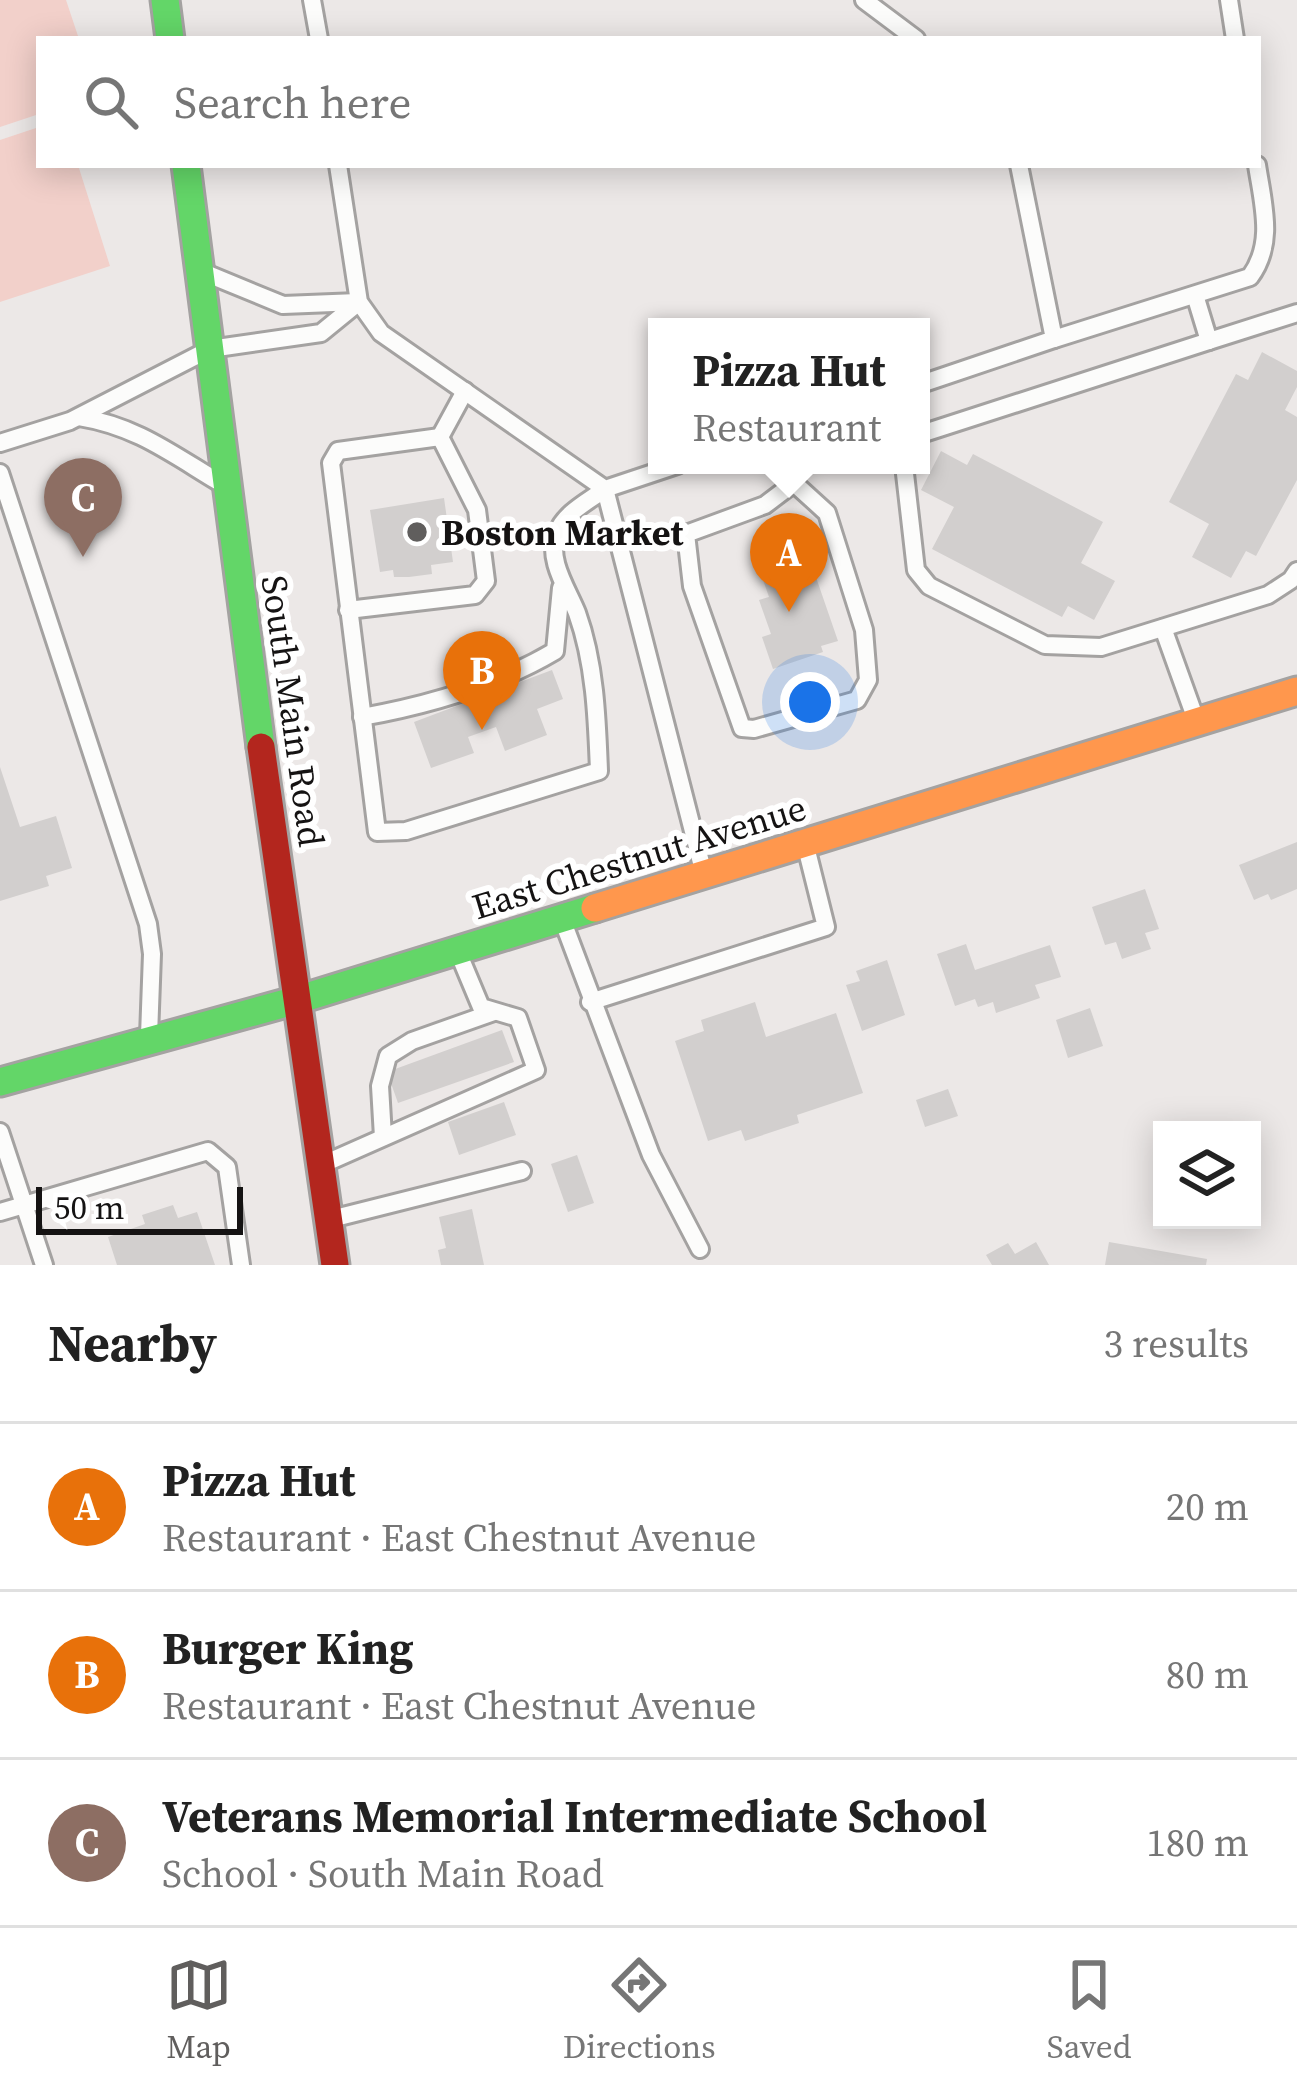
<!DOCTYPE html>
<html lang="en">
<head>
<meta charset="utf-8">
<style>
  :root { --surface:#fff; --page:#f2f2f2; --text:#222; --muted:#767676; --line:#e0e0e0; --accent:#605e5d }
  body { margin:0; font-family:"Source Serif 4",serif; background:var(--page); color:var(--text) }
  .controls { position:absolute; right:36px; bottom:36px; display:grid; overflow:hidden; border-radius:0px; box-shadow:0 6px 30px #0003 }
  .controls button { width:108px; height:108px; display:grid; place-items:center; padding:0; border:0; border-bottom:3px solid var(--line); background:var(--surface); color:var(--text); font:60px sans-serif }
  .scale { position:absolute; left:36px; bottom:30px; width:207px; box-sizing:border-box; padding-left:12px; border:6px solid #151313; border-top:0; font-size:33px; line-height:42px; white-space:nowrap; color:#151313; -webkit-text-stroke:9px #fff; paint-order:stroke }
  .you { position:absolute; left:810px; top:702px; width:42px; height:42px; margin:-30px; border:9px solid #fff; border-radius:50%; background:#1a73e8; box-shadow:0 0 0 18px #1a73e833 }
  .badge { display:grid; place-items:center; width:78px; height:78px; border-radius:50%; background:var(--accent); color:#fff; font-size:39px; font-weight:700 }
  .pin { position:absolute; translate:-50% -99px; filter:drop-shadow(0 3px 6px #0008) }
  .pin::after { content:''; position:absolute; top:63px; width:42px; height:36px; background:inherit; clip-path:polygon(0 0,100% 0,50% 100%) }
  .popup { position:absolute; left:648px; top:318px; width:282px; height:156px; box-sizing:border-box; display:grid; place-content:center; border-radius:0px; background:var(--surface); filter:drop-shadow(0 3px 9px #0005); font-size:39px; white-space:nowrap; color:var(--muted) }
  .popup b { font-size:45px; color:var(--text) }
  .popup::after { content:''; position:absolute; left:50%; top:100%; margin-left:-24px; border:24px solid transparent; border-top-color:var(--surface) }
  .list { margin:0; padding:0; list-style:none }
  h2 { display:flex; justify-content:space-between; align-items:center; height:156px; margin:0; padding:0 48px; font-size:51px }
  h2 small { font-size:39px; font-weight:400; color:var(--muted) }
  .list li { display:grid; grid-template-columns:78px 1fr auto; gap:36px; align-items:center; box-sizing:border-box; height:168px; padding:0 48px; border-top:3px solid var(--line) }
  .list b { display:block; font-size:45px; white-space:nowrap }
  .list p { margin:0; font-size:39px; white-space:nowrap; color:var(--muted) }
  .list em { font-size:39px; font-style:normal; color:var(--muted) }
  .icon { flex:none; width:66px; height:66px; fill:none; stroke:currentColor; stroke-width:2; stroke-linecap:round; stroke-linejoin:round }
  .map { position:relative; flex:none; width:1297px; height:1265px; overflow:hidden }
  .search { position:absolute; background:var(--surface); box-shadow:0 6px 30px #0003; left:36px; right:36px; top:36px; height:132px; display:flex; align-items:center; gap:30px; box-sizing:border-box; padding:0 42px; border-radius:0px; color:var(--muted); font-size:45px }
  .sheet { height:660px; background:var(--surface) }
  nav { display:flex; justify-content:space-around; align-items:center; box-sizing:border-box; height:168px; border-top:3px solid var(--line); background:var(--surface); font-size:33px; color:var(--muted) }
  nav a { display:grid; justify-items:center; gap:6px }
  nav .on { color:var(--accent) }
  .map>svg:first-child { display:block }
  .green { fill:#f2d0ca }
  .building { fill:#d2cfce }
  .lines { fill:none; stroke-linecap:round; stroke-linejoin:round }
  .lane-casing { stroke:#a4a2a1; stroke-width:22 }
  .fast-casing { stroke:#a4a2a1; stroke-width:33 }
  .slow-casing { stroke:#a4a2a1; stroke-width:33 }
  .jam-casing { stroke:#a4a2a1; stroke-width:33 }
  .lane { stroke:#fcfcfb; stroke-width:16 }
  .fast { stroke:#63d668; stroke-width:27 }
  .slow { stroke:#ff974d; stroke-width:27 }
  .jam { stroke:#b3261e; stroke-width:27 }
  .poi-dot { fill:#605e5d; stroke:#fff; stroke-width:4.5 }
  .labels { text-anchor:middle; dominant-baseline:central; stroke-width:12; stroke-linejoin:round; paint-order:stroke }
  .poi-label { font-size:36px; font-weight:bold; fill:#151313; stroke:#fff; text-anchor:start }
  .street-label { font-size:36px; fill:#151313; stroke:#fff }
</style>
</head>
<body>
<div class="map">
<svg width="1297" height="1265" viewBox="0 0 1297 1265">
  <rect width="100%" height="100%" fill="#ece8e7"/>
  <g class="green">
    <polygon points="0,0 66,0 79,39 39,39 39,114 0,127"/>
    <polygon points="39,127 39,165 78,165 110,266 0,302 0,140"/>
  </g>
  <g class="building">
    <polygon points="1262,352 1297,371 1297,387 1285,410 1297,417 1297,480 1256,556 1246,551 1231,578 1192,557 1209,524 1169,502 1236,374 1248,380"/>
    <polygon points="941,451 967,465 973,454 1103,522 1081,563 1115,581 1094,620 1068,606 1062,617 932,549 954,507 921,490"/>
    <polygon points="444,498 453,562 431,565 432,574 409,577 394,577 393,570 380,572 370,510"/>
    <polygon points="809,557 838,641 821,646 823,652 773,669 762,637 771,634 759,600 769,597 761,574"/>
    <polygon points="552,670 563,699 537,709 547,735 505,751 496,727 468,737 474,753 431,768 414,722"/>
    <polygon points="0,767 20,827 56,816 72,868 46,876 49,886 0,901"/>
    <polygon points="1297,842 1297,889 1271,900 1268,894 1254,900 1239,865"/>
    <polygon points="1145,889 1159,929 1145,933 1151,949 1122,959 1116,942 1105,945 1092,907"/>
    <polygon points="966,944 975,970 1050,945 1061,977 1035,985 1040,998 996,1013 993,1002 978,1007 975,999 955,1006 937,954"/>
    <polygon points="887,960 905,1015 862,1031 846,985 860,981 856,971"/>
    <polygon points="755,1002 766,1037 836,1013 863,1093 797,1115 799,1123 745,1141 741,1130 708,1141 675,1041 704,1031 701,1020"/>
    <polygon points="1090,1008 1103,1046 1068,1058 1056,1020"/>
    <polygon points="502,1030 514,1062 398,1103 387,1072"/>
    <polygon points="948,1089 958,1116 925,1127 916,1100"/>
    <polygon points="504,1102 516,1135 459,1155 448,1122"/>
    <polygon points="577,1155 594,1203 568,1212 551,1164"/>
    <polygon points="173,1205 178,1218 197,1212 215,1265 117,1265 108,1237 145,1224 142,1215"/>
    <polygon points="472,1209 484,1265 441,1265 438,1250 446,1248 439,1217"/>
    <polygon points="1036,1242 1049,1265 992,1265 986,1255 1008,1243 1015,1254"/>
    <polygon points="1109,1242 1207,1259 1206,1265 1105,1265"/>
  </g>
  <g class="lines">
    <g class="lane-casing">
      <g id="lane">
        <polyline points="312,0 319,39"/>
        <polyline points="864,0 916,39"/>
        <polyline points="1229,0 1235,39"/>
        <polyline points="338,165 359,302 381,333 605,489 677,465"/>
        <polyline points="210,275 283,305 358,302"/>
        <polyline points="1195,295 1209,341 1297,313"/>
        <path d="M 1054,339 L 1250,277 C 1275,243 1263,205 1257,165"/>
        <polyline points="921,384 1054,339 1019,165"/>
        <path d="M 79,417 C 135,426 169,452 217,481"/>
        <polyline points="921,434 1209,341"/>
        <path d="M 440,437 L 338,451 L 331,463 L 377,832 L 406,831 L 599,771 C 597,718 595,663 577,613 C 568,590 546,559 557,533 C 564,513 589,501 605,489 L 704,874"/>
        <polyline points="440,437 465,391"/>
        <polyline points="0,443 70,421 210,349 321,333 359,302"/>
        <polyline points="788,465 794,483 827,513 864,630 868,680 857,700 754,729 742,728 692,586 686,534 765,505 794,483"/>
        <polyline points="904,465 916,570 929,586 1045,645 1101,647 1268,595 1291,580 1297,571"/>
        <polyline points="0,473 148,924 152,954 149,1036"/>
        <polyline points="348,610 475,595 486,581 477,510 440,437"/>
        <polyline points="1163,628 1195,717"/>
        <path d="M 362,717 C 429,705 496,686 555,651 L 561,588"/>
        <polyline points="562,919 651,1155 700,1249"/>
        <polyline points="590,1002 826,927 806,847"/>
        <polyline points="0,1132 44,1265"/>
        <polyline points="383,1137 380,1086 388,1056 412,1041 494,1012"/>
        <polyline points="328,1162 536,1070 518,1018 481,1007 458,952"/>
        <polyline points="0,1212 208,1151 227,1167 241,1265"/>
        <polyline points="335,1218 522,1171"/>
      </g>
    </g>
    <g class="fast-casing">
      <g id="fast">
        <polyline points="165,0 170,39"/>
        <polyline points="186,165 261,747"/>
        <polyline points="0,1082 297,1000 595,908"/>
      </g>
    </g>
    <g class="slow-casing">
      <polyline id="slow" points="595,908 1297,691"/>
    </g>
    <g class="jam-casing">
      <polyline id="jam" points="261,747 335,1265"/>
    </g>
    <use href="#lane" class="lane"/>
    <use href="#fast" class="fast"/>
    <use href="#slow" class="slow"/>
    <use href="#jam" class="jam"/>
  </g>
  <circle class="poi-dot" cx="417" cy="532" r="12"/>
  <g class="labels">
    <g class="poi-label">
      <text x="441" y="532">Boston Market</text>
    </g>
    <g class="street-label">
      <text transform="translate(293 711) rotate(82)">South Main Road</text>
      <text transform="translate(639 857) rotate(-17)">East Chestnut Avenue</text>
    </g>
  </g>
</svg>
<div class="controls">
<button><svg class="icon" aria-label="layers" viewBox="0 0 24 24"><path d="M12 4l9 5-9 5-9-5zM3 14l9 5 9-5"/></svg></button>
</div>
<div class="scale">50 m</div>
<div class="you"></div>
<div class="pin badge" style="left:789px;top:612px;background:#e8710a">A</div>
<div class="popup"><b>Pizza Hut</b>Restaurant</div>
<div class="pin badge" style="left:482px;top:730px;background:#e8710a">B</div>
<div class="pin badge" style="left:83px;top:557px;background:#8d6e63">C</div>
<div class="search"><svg class="icon" aria-label="search" viewBox="0 0 24 24"><circle cx="10" cy="10" r="6"/><path d="M15 15l6 6"/></svg>Search here</div>
</div>
<section class="sheet">
<h2>Nearby<small>3 results</small></h2>
<ul class="list">
<li><span class="badge" style="background:#e8710a">A</span><div><b>Pizza Hut</b><p>Restaurant · East Chestnut Avenue</p></div><em>20 m</em></li>
<li><span class="badge" style="background:#e8710a">B</span><div><b>Burger King</b><p>Restaurant · East Chestnut Avenue</p></div><em>80 m</em></li>
<li><span class="badge" style="background:#8d6e63">C</span><div><b>Veterans Memorial Intermediate School</b><p>School · South Main Road</p></div><em>180 m</em></li>
</ul>
</section>
<nav>
<a class="on"><svg class="icon" aria-label="map" viewBox="0 0 24 24"><path d="M3 6l6-2 6 2 6-2v14l-6 2-6-2-6 2zM9 4v14M15 6v14"/></svg>Map</a>
<a><svg class="icon" aria-label="directions" viewBox="0 0 24 24"><path d="M12 3l9 9-9 9-9-9zM9 14v-3h6M13 9l2 2-2 2"/></svg>Directions</a>
<a><svg class="icon" aria-label="saved" viewBox="0 0 24 24"><path d="M7 4h10v16l-5-4-5 4z"/></svg>Saved</a>
</nav>
</body>
</html>
